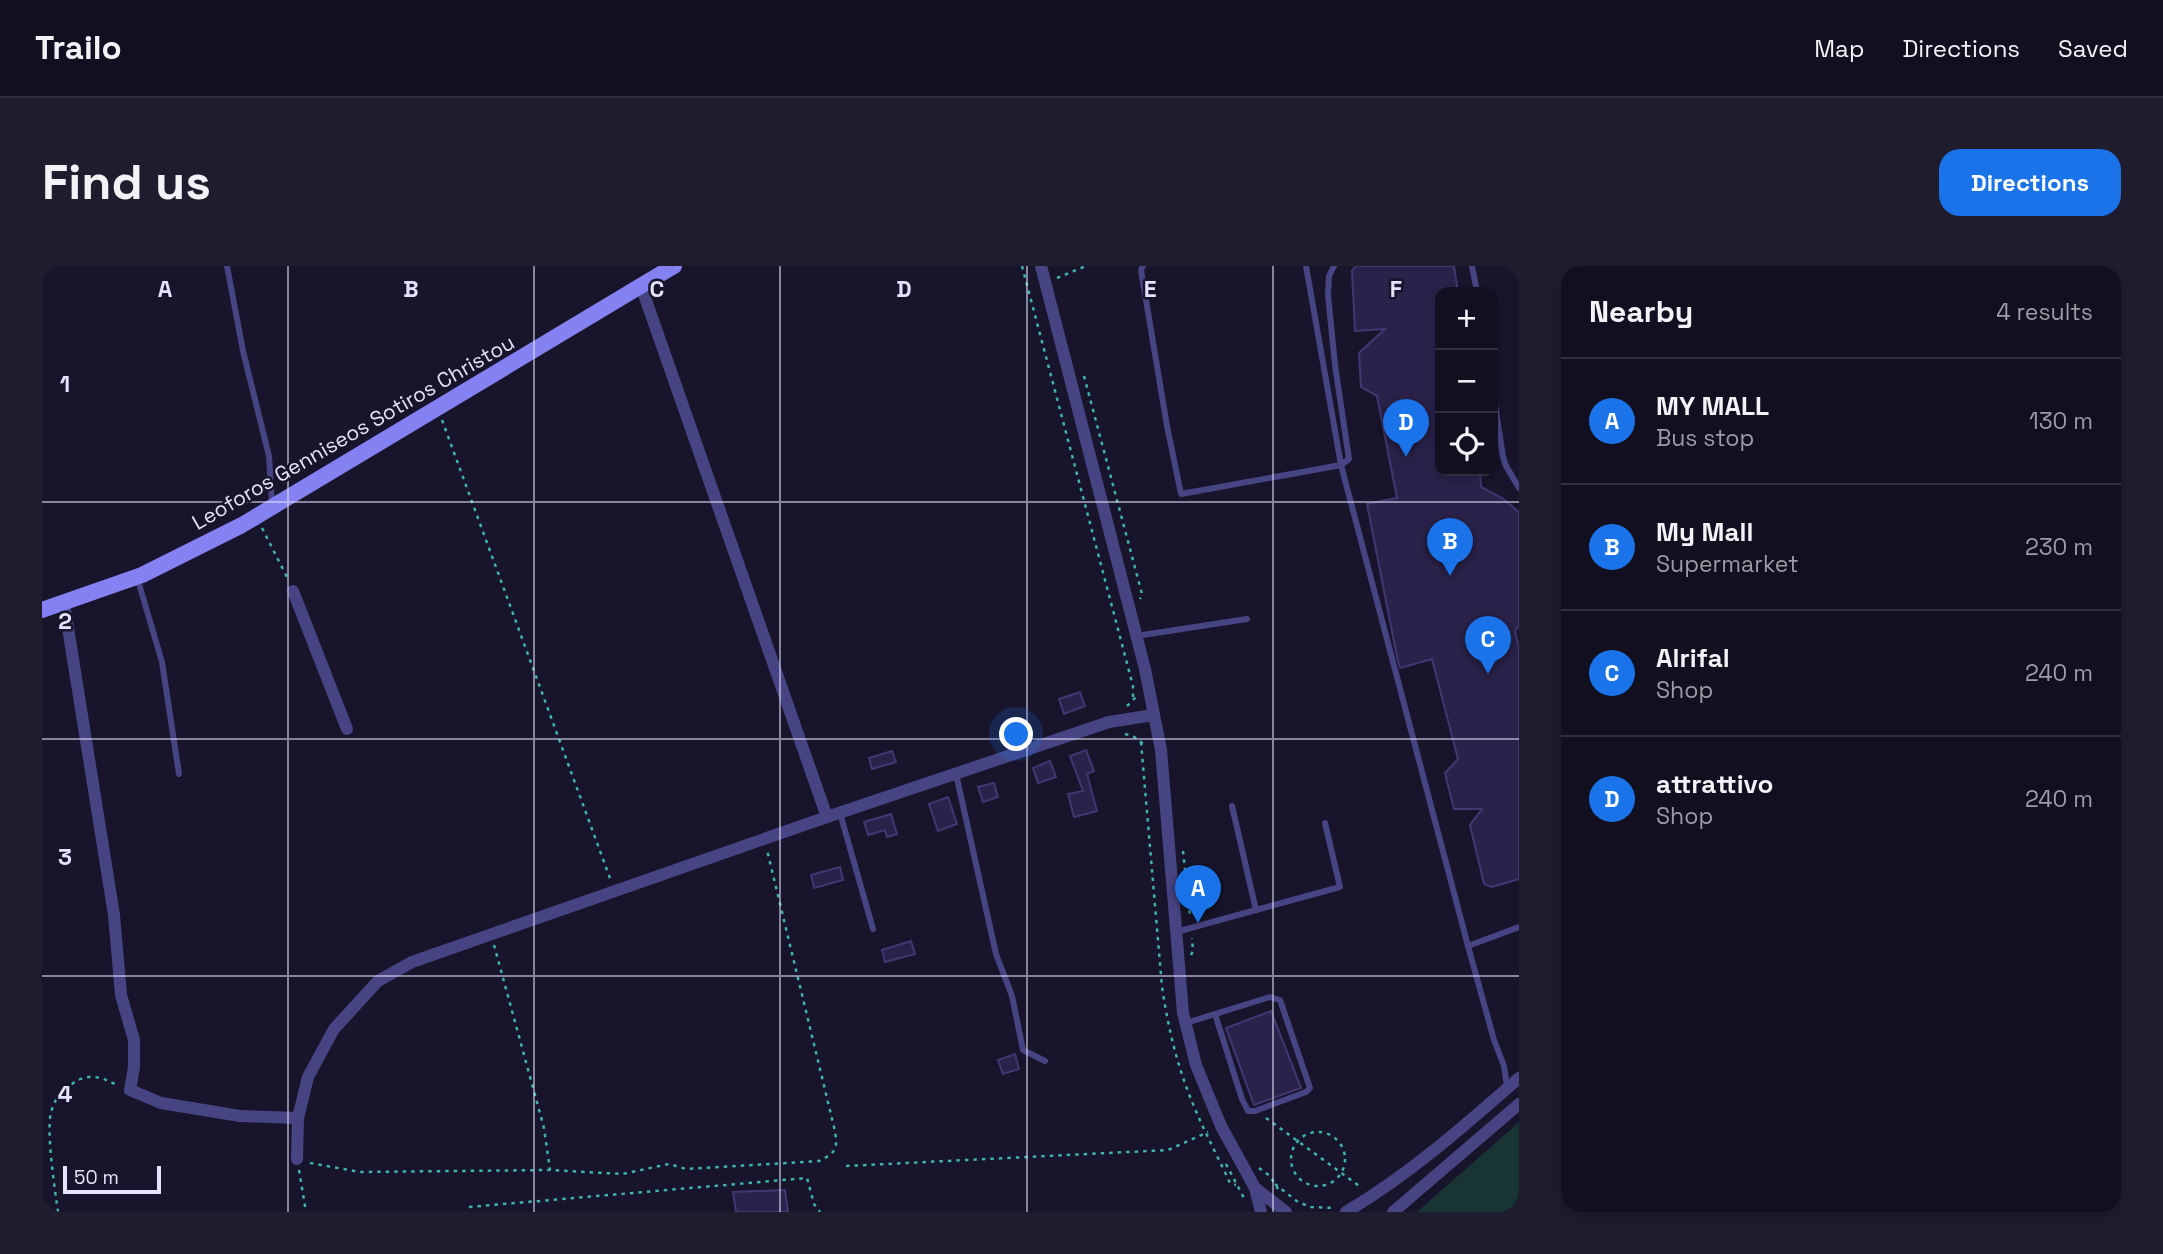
<!DOCTYPE html>
<html lang="en">
<head>
<meta charset="utf-8">
<style>
  :root { --surface:#120f20; --page:#1f1d2d; --text:#f1f3f6; --muted:#9c9ca5; --line:#312f3e; --accent:#1a73e8 }
  body { margin:0; font-family:"Space Grotesk",sans-serif; background:var(--page); color:var(--text) }
  .controls { position:absolute; right:21px; top:21px; display:grid; overflow:hidden; border-radius:14px; box-shadow:0 4px 10px #0003 }
  .controls button { width:63px; height:63px; display:grid; place-items:center; padding:0; border:0; border-bottom:2px solid var(--line); background:var(--surface); color:var(--text); font:35px sans-serif }
  .scale { position:absolute; left:21px; bottom:18px; width:98px; box-sizing:border-box; padding-left:7px; border:4px solid #e4e1fc; border-top:0; font-size:19px; line-height:24px; white-space:nowrap; color:#e4e1fc; -webkit-text-stroke:5px #18142b; paint-order:stroke }
  .you { position:absolute; left:975px; top:469px; width:24px; height:24px; margin:-18px; border:5px solid #fff; border-radius:50%; background:#1a73e8; box-shadow:0 0 0 10px #1a73e833 }
  .badge { display:grid; place-items:center; width:46px; height:46px; border-radius:50%; background:var(--accent); color:#fff; font-size:23px; font-weight:700 }
  .pin { position:absolute; translate:-50% -58px; filter:drop-shadow(0 2px 4px #0008) }
  .pin::after { content:''; position:absolute; top:37px; width:24px; height:21px; background:inherit; clip-path:polygon(0 0,100% 0,50% 100%) }
  .list { margin:0; padding:0; list-style:none }
  h2 { display:flex; justify-content:space-between; align-items:center; height:91px; margin:0; padding:0 28px; font-size:30px }
  h2 small { font-size:23px; font-weight:400; color:var(--muted) }
  .list li { display:grid; grid-template-columns:46px 1fr auto; gap:21px; align-items:center; box-sizing:border-box; height:126px; padding:0 28px; border-top:2px solid var(--line) }
  .list b { display:block; font-size:26px; white-space:nowrap }
  .list p { margin:0; font-size:23px; white-space:nowrap; color:var(--muted) }
  .list em { font-size:23px; font-style:normal; color:var(--muted) }
  .icon { flex:none; width:38px; height:38px; fill:none; stroke:currentColor; stroke-width:2; stroke-linecap:round; stroke-linejoin:round }
  .map { position:relative; flex:none; width:1477px; height:946px; overflow:hidden; border-radius:21px }
  header { display:flex; align-items:center; gap:42px; box-sizing:border-box; height:98px; padding:0 35px; background:var(--surface); border-bottom:2px solid var(--line) }
  header strong { font-size:33px }
  nav { display:flex; gap:38px; margin-inline-start:auto; font-size:24px }
  .intro { display:flex; align-items:center; justify-content:space-between; box-sizing:border-box; height:168px; padding:0 42px }
  h1 { margin:0; font-size:49px }
  .button { padding:18px 32px; border-radius:21px; background:var(--accent); color:#fff; font-size:24px; font-weight:700 }
  main { display:flex; gap:42px; padding:0 42px }
  aside { flex:1; background:var(--surface); border-radius:21px; box-shadow:0 4px 10px #0003 }
  .map>svg:first-child { display:block }
  .green { fill:#183433 }
  .building { fill:#2a224a; stroke:#433773; stroke-width:2 }
  .lines { fill:none; stroke-linecap:round; stroke-linejoin:round }
  .path { stroke:#3fb2ab; stroke-width:2.5; stroke-dasharray:3.5 5; stroke-linecap:butt }
  .service { stroke:#474484; stroke-width:6 }
  .minor { stroke:#474484; stroke-width:12 }
  .secondary { stroke:#8482f2; stroke-width:16 }
  .grid { fill:none; stroke:#e4e1fc; stroke-width:2; stroke-opacity:0.55 }
  .labels { text-anchor:middle; dominant-baseline:central; stroke-width:5; stroke-linejoin:round; paint-order:stroke }
  .street-label { font-size:21px; fill:#e4e1fc; stroke:#18142b }
  .grid-label { font-size:23px; text-anchor:middle; font-weight:bold; fill:#e4e1fc; stroke:#18142b; stroke-width:5; stroke-linejoin:round; paint-order:stroke }
</style>
</head>
<body>
<header>
<strong>Trailo</strong>
<nav><a>Map</a><a>Directions</a><a>Saved</a></nav>
</header>
<div class="intro"><h1>Find us</h1><a class="button">Directions</a></div>
<main>
<div class="map">
<svg width="1477" height="946" viewBox="0 0 1477 946">
  <rect width="100%" height="100%" fill="#18142b"/>
  <polygon class="green" points="1477,856 1477,946 1375,946"/>
  <g class="building">
    <polygon points="1314,0 1412,0 1416,26 1398,26 1398,205 1438,205 1439,221 1460,232 1477,246 1477,360 1473,365 1477,381 1477,613 1450,621 1442,618 1428,559 1440,543 1412,543 1403,507 1416,493 1390,393 1358,402 1355,391 1325,238 1355,232 1335,130 1319,121 1317,87 1343,63 1313,65 1310,5"/>
    <polygon points="1038,426 1043,440 1022,448 1017,433"/>
    <polygon points="1044,484 1052,505 1045,508 1055,545 1032,551 1026,528 1041,525 1028,490"/>
    <polygon points="850,485 854,496 830,503 827,492"/>
    <polygon points="1008,495 1014,511 996,517 991,502"/>
    <polygon points="952,517 956,531 941,536 936,521"/>
    <polygon points="906,531 915,558 896,565 887,538"/>
    <polygon points="849,548 855,568 845,571 843,564 826,569 822,556"/>
    <polygon points="798,601 801,614 772,622 769,609"/>
    <polygon points="869,675 873,688 843,696 840,684"/>
    <polygon points="1229,745 1259,822 1212,839 1184,762"/>
    <polygon points="973,788 977,803 961,808 956,794"/>
    <polygon points="743,924 746,946 694,946 691,926"/>
  </g>
  <g class="lines">
    <g class="path">
      <polyline points="980,0 1091,420 1091,432"/>
      <polyline points="1015,12 1044,0"/>
      <polyline points="1042,110 1100,328 1098,333"/>
      <polyline points="400,154 569,615"/>
      <polyline points="220,262 247,315"/>
      <polyline points="1085,440 1095,430"/>
      <polyline points="1083,468 1091,470 1104,480"/>
      <path d="M 1099,476 L 1120,721 C 1126,761 1135,800 1151,838 C 1162,865 1176,891 1188,917 L 1194,919"/>
      <polyline points="1141,585 1148,651"/>
      <polyline points="452,679 502,862 508,904"/>
      <polyline points="1149,689 1151,685 1150,672"/>
      <polyline points="1224,852 1320,922"/>
      <circle cx="1276" cy="893" r="27"/>
      <path d="M 268,897 L 318,906 L 508,904 L 580,908 L 627,898 L 644,903 L 777,895 C 796,886 796,881 792,861 L 725,584"/>
      <polyline points="1184,898 1202,932"/>
      <polyline points="804,900 1126,884 1166,866"/>
      <polyline points="1217,902 1228,910 1236,923"/>
      <polyline points="257,904 264,946"/>
      <polyline points="1233,918 1256,936 1269,941 1292,942"/>
      <polyline points="427,941 765,912 772,938 778,946"/>
      <path d="M 16,946 C 13,924 3,860 10,843 C 14,831 20,825 30,818 C 46,806 59,811 75,819"/>
    </g>
    <g class="service">
      <polyline points="185,0 201,85 227,190 230,238"/>
      <polyline points="1101,0 1099,4 1125,160 1139,228 1299,199 1307,193 1293,99 1286,29 1287,10 1292,0"/>
      <polyline points="1264,0 1299,199 1426,680 1452,774 1462,800 1465,821"/>
      <polyline points="1430,0 1435,26"/>
      <polyline points="1451,125 1461,191 1464,200 1477,222"/>
      <polyline points="95,311 120,396 137,508"/>
      <polyline points="1094,370 1205,353"/>
      <polyline points="914,508 954,688 970,730 981,784 1003,795"/>
      <polyline points="1190,540 1214,644"/>
      <polyline points="798,547 831,663"/>
      <polyline points="1134,666 1298,621 1283,557"/>
      <polyline points="1426,680 1477,661"/>
      <polyline points="1144,757 1228,731 1238,734 1268,822 1264,826 1213,845 1206,845 1200,833 1173,748"/>
    </g>
    <g class="minor">
      <polyline points="999,0 1103,403 1119,484 1141,747 1154,799 1179,860 1213,922 1219,946"/>
      <polyline points="599,20 785,551"/>
      <polyline points="251,325 305,463"/>
      <polyline points="22,337 72,649 79,729 92,774 92,801 88,824 119,837 198,850 256,852"/>
      <polyline points="255,893 256,852 266,811 292,763 336,715 370,696 785,551 1067,456 1112,449"/>
      <polyline points="1213,922 1244,946"/>
      <path d="M 1304,946 C 1367,909 1422,860 1477,812"/>
      <polyline points="1351,946 1477,838"/>
    </g>
    <polyline class="secondary" points="0,344 100,309 200,259 632,0"/>
  </g>
  <path class="grid" d="M 246,0 L 246,946M 492,0 L 492,946M 738,0 L 738,946M 985,0 L 985,946M 1231,0 L 1231,946M 0,236 L 1477,236M 0,473 L 1477,473M 0,710 L 1477,710"/>
  <g class="labels">
    <g class="street-label">
      <text transform="translate(311 166) rotate(-30)">Leoforos Genniseos Sotiros Christou</text>
    </g>
  </g>
  <g class="grid-label">
    <text x="123" y="31">A</text>
    <text x="369" y="31">B</text>
    <text x="615" y="31">C</text>
    <text x="862" y="31">D</text>
    <text x="1108" y="31">E</text>
    <text x="1354" y="31">F</text>
    <text x="23" y="126">1</text>
    <text x="23" y="363">2</text>
    <text x="23" y="599">3</text>
    <text x="23" y="836">4</text>
  </g>
</svg>
<div class="controls">
<button>+</button>
<button>−</button>
<button><svg class="icon" aria-label="locate" viewBox="0 0 24 24"><circle cx="12" cy="12" r="6"/><path d="M12 2v4M12 18v4M2 12h4M18 12h4"/></svg></button>
</div>
<div class="scale">50 m</div>
<div class="you"></div>
<div class="pin badge" style="left:1156px;top:657px">A</div>
<div class="pin badge" style="left:1408px;top:310px">B</div>
<div class="pin badge" style="left:1446px;top:408px">C</div>
<div class="pin badge" style="left:1364px;top:191px">D</div>
</div>
<aside>
<h2>Nearby<small>4 results</small></h2>
<ul class="list">
<li><span class="badge">A</span><div><b>MY MALL</b><p>Bus stop</p></div><em>130 m</em></li>
<li><span class="badge">B</span><div><b>My Mall</b><p>Supermarket</p></div><em>230 m</em></li>
<li><span class="badge">C</span><div><b>Alrifal</b><p>Shop</p></div><em>240 m</em></li>
<li><span class="badge">D</span><div><b>attrattivo</b><p>Shop</p></div><em>240 m</em></li>
</ul>
</aside>
</main>
</body>
</html>
